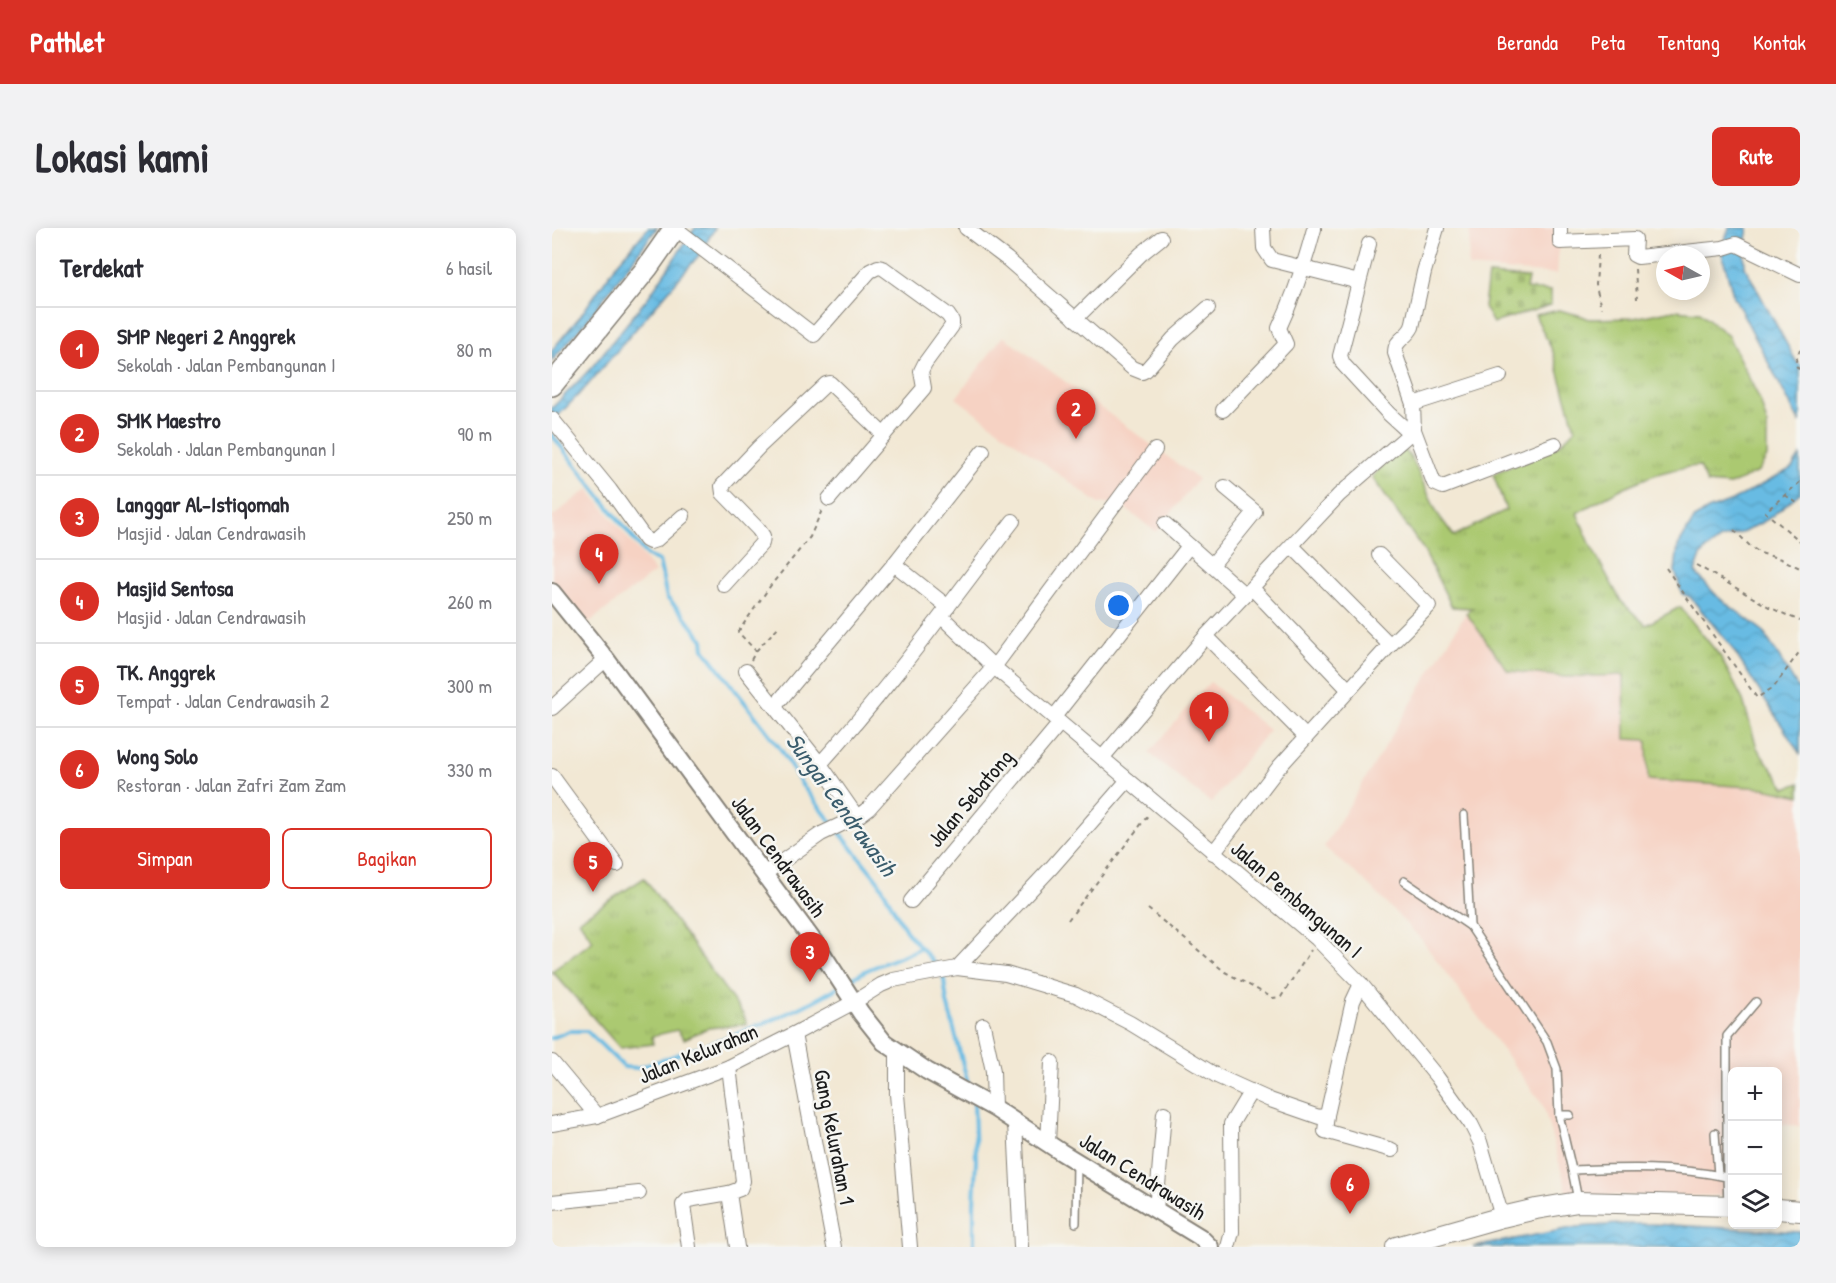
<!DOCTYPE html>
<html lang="id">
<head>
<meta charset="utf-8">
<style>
  :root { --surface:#fff; --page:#f2f2f3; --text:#2b2b33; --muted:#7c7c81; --line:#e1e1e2; --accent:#d93025 }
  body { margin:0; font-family:"Patrick Hand",sans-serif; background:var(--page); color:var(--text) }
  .controls { position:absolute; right:18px; bottom:18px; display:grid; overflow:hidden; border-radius:9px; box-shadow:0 3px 15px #0003 }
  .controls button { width:54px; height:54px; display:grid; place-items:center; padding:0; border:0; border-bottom:2px solid var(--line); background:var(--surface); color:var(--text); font:30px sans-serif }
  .compass { position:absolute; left:1104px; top:18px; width:54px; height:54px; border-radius:50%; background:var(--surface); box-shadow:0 3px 15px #0003; rotate:278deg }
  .you { position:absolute; left:567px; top:378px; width:21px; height:21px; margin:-15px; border:4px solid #fff; border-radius:50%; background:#1a73e8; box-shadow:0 0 0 9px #1a73e833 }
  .badge { display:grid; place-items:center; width:39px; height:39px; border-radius:50%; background:var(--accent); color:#fff; font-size:20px; font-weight:700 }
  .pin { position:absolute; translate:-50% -50px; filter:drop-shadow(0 2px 3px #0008) }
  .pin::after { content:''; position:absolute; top:32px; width:21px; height:18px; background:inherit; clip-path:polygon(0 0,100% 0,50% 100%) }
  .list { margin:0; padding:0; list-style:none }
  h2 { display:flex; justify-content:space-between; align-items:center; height:78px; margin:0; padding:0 24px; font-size:26px }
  h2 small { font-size:20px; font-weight:400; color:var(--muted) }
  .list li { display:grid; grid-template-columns:39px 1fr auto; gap:18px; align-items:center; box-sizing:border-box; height:84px; padding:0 24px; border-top:2px solid var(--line) }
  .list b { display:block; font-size:22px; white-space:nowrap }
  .list p { margin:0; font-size:20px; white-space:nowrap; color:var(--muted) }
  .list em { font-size:20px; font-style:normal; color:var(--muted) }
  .actions { display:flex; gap:12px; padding:18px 24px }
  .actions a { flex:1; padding:14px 0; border:2px solid var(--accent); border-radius:9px; text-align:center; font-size:21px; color:var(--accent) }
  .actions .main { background:var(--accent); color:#fff }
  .icon { flex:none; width:33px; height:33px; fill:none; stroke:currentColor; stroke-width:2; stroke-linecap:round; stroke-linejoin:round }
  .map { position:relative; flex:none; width:1248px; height:1019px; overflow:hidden; border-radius:9px }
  header { display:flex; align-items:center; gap:36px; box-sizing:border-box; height:84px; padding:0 30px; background:var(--accent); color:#fff }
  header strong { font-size:28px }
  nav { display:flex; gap:33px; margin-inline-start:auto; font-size:21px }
  .intro { display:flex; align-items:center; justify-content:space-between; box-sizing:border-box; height:144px; padding:0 36px }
  h1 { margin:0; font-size:42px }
  .button { padding:15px 27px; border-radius:9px; background:var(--accent); color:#fff; font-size:21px; font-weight:700 }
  main { display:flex; gap:36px; padding:0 36px }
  aside { flex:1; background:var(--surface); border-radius:9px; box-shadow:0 3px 15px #0003 }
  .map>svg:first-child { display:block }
  .built { fill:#f6d2c3 }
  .grass { fill:url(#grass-tufts); stroke:#647246; stroke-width:1.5 }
  .cemetery { fill:url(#cemetery-stones); stroke:#647246; stroke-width:1.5 }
  .water { fill:url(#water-waves); stroke:#426c80; stroke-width:1.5 }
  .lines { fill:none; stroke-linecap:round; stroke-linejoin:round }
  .stream { stroke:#67bbe3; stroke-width:4 }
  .service-casing { stroke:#878278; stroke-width:10 }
  .minor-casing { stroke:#878278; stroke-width:16 }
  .tertiary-casing { stroke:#878278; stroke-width:20 }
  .secondary-casing { stroke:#878278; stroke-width:22 }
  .primary-casing { stroke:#878278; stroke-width:24 }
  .path { stroke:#878278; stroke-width:2; stroke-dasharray:4.5 4.5; stroke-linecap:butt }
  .service { stroke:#fff; stroke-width:7 }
  .minor { stroke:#fff; stroke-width:14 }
  .tertiary { stroke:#fff; stroke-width:16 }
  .secondary { stroke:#fff; stroke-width:20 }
  .primary { stroke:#fff; stroke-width:21 }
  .labels { text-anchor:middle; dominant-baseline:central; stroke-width:5; stroke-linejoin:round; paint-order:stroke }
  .street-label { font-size:22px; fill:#1c1c1c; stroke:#f6f6f2 }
  .water-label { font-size:24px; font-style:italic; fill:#3a5c6c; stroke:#f6f6f2 }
</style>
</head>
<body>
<header>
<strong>Pathlet</strong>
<nav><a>Beranda</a><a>Peta</a><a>Tentang</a><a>Kontak</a></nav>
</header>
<div class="intro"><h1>Lokasi kami</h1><a class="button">Rute</a></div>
<main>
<aside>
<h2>Terdekat<small>6 hasil</small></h2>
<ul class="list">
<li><span class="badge">1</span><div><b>SMP Negeri 2 Anggrek</b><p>Sekolah · Jalan Pembangunan I</p></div><em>80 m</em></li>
<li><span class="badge">2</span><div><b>SMK Maestro</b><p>Sekolah · Jalan Pembangunan I</p></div><em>90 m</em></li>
<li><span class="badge">3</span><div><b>Langgar Al-Istiqomah</b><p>Masjid · Jalan Cendrawasih</p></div><em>250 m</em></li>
<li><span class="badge">4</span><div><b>Masjid Sentosa</b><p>Masjid · Jalan Cendrawasih</p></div><em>260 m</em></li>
<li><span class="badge">5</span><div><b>TK. Anggrek</b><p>Tempat · Jalan Cendrawasih 2</p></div><em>300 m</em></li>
<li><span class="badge">6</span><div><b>Wong Solo</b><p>Restoran · Jalan Zafri Zam Zam</p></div><em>330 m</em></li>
</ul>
<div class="actions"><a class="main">Simpan</a><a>Bagikan</a></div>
</aside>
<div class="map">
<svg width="1248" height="1019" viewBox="0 0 1248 1019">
  <defs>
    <pattern id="grass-tufts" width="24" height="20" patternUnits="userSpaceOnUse" patternTransform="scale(1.5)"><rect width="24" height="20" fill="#abc971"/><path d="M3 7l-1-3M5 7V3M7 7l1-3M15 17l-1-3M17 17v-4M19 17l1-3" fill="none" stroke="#93ac61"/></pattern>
    <pattern id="cemetery-stones" width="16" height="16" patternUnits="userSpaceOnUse" patternTransform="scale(1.5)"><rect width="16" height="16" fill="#abc971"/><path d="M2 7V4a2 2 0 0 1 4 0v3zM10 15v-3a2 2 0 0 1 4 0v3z" fill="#93ac61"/></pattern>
    <pattern id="water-waves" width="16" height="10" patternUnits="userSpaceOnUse" patternTransform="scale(1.5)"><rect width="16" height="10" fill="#67bbe3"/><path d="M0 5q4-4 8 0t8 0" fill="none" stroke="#59a0c2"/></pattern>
  </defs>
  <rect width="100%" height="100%" fill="#f6f6f2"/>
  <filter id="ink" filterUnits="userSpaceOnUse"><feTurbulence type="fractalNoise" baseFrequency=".0167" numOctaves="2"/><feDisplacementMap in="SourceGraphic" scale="12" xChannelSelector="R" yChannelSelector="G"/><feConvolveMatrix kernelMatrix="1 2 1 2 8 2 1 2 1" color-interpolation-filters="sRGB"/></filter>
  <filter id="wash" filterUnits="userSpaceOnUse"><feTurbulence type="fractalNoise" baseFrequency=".008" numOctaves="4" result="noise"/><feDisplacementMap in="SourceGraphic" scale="24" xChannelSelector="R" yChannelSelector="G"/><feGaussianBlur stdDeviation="1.35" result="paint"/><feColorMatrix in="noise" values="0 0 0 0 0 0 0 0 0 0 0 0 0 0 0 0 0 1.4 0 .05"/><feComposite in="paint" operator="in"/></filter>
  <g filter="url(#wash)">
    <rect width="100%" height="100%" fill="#f2e8d4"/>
    <g class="built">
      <polygon points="918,0 1008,0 1005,46 916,39"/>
      <polygon points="451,108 646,251 604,304 565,274 547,276 404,170"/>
      <polygon points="36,261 103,344 35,396 0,355 0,289"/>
      <polygon points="914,385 956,443 1014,449 1072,447 1073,511 1095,512 1212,560 1248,568 1248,898 1226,896 1226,844 1180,844 1180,968 1016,967 991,877 869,711 813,653 772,619"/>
      <polygon points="658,454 717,502 659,575 597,525"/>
    </g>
    <g class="grass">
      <path d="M 1007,82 L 1030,88 L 1037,91 L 1082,90 L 1122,82 L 1148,84 L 1176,108 L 1208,172 L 1215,196 L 1215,229 L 1206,244 L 1178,257 L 1155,255 L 1148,238 C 1104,240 1063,263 1025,285 L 1040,320 L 1069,373 L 1094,397 L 1128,379 L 1168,428 L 1191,472 L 1205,520 L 1234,560 L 1248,555 L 1248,568 L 1212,560 L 1096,552 L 1095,512 L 1073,511 L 1072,447 L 1014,449 L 956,443 L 914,385 L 921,380 L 900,379 L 871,321 L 820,249 L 834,233 L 853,222 L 861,233 L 885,285 L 902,308 L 954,282 L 941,246 L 1007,217 L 1023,201 L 1001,124 L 983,87 Z"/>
      <polygon points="92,650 191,786 195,796 156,800 132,811 125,802 100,808 101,816 68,820 0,743 41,713 27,692"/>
    </g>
    <polygon class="cemetery" points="936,47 976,50 974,61 999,63 999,77 941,95 932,79"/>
    <g class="water">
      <polygon points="96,0 105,0 33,95 0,133 0,122 29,87 64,37"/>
      <polygon points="143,0 163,0 147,27 35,158 0,194 0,180 40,139 97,68"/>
      <polygon points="1177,0 1196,0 1192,22 1193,39 1244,133 1248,137 1248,195 1181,67 1169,22"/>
      <polygon points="1248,228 1248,265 1216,291 1192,304 1169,311 1155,321 1149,328 1143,344 1166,369 1211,403 1248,463 1248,526 1178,417 1138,369 1130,366 1123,343 1126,318 1142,291 1156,282 1180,273 1240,240"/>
      <polygon points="1067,996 1101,996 1248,1004 1248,1019 921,1019 1025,999"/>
    </g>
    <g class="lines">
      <g class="stream">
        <polyline points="0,207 95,328 107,333 115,370 129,384 151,412 152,421 230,523 250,557 327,654 354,703 386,739"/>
        <polyline points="391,745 395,774 417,860"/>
        <polyline points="294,754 315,742 369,720"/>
        <path d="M 0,810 L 17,803 L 35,803 L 72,839 L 86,840 C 150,818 230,794 288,758"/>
        <polyline points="422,876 424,932 422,976 422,1019"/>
      </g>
    </g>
  </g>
  <g filter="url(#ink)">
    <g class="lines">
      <g class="service-casing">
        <g id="service">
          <polyline points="912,587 918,698"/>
          <polyline points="852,653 918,698 995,814 1005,841 1007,887 1020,942"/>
          <polyline points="1007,887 1018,887"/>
          <polyline points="1163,905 1166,947"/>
          <polyline points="1175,949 1175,808 1204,774"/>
          <path d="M 1026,972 L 1020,942 C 1073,940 1123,938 1175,949 L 1176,976"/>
          <polyline points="524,995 525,934"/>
        </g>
      </g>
      <g class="minor-casing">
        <g id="minor">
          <polyline points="123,0 262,107 318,43 326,39 331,40 396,87 400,93 400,98 373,135 369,143 372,160 277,271"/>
          <polyline points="414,0 455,31 580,140 590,144 594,142 621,111 656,80"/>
          <polyline points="711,0 712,20 720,32 807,54"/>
          <path d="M 885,0 L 872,44 L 860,99 C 854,111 843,111 843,125 L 861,176 L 862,202 L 882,255 L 891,259 L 1003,216"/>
          <polyline points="1008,0 1008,14 1083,11 1082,27 1086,29 1171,20 1184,16 1248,47"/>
          <polyline points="817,16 788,128 791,136 837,186 858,205"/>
          <polyline points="523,91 589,26 609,10"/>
          <polyline points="861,176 948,148"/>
          <path d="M 671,182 L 734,116 L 727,100 C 742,68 753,35 762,1"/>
          <polyline points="0,191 58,262 94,312 98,314 104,312 131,288"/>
          <polyline points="613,296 693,367"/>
          <polyline points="740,318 838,417"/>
          <polyline points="342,336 431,223"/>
          <polyline points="660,337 703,284 673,259"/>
          <polyline points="172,357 210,315 211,308 206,301 171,265 170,258 207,219 274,156 278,155 332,207"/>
          <polyline points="700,360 797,462"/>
          <polyline points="390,389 442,439 765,711 809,756 885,849 919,896 928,914 950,989"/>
          <polyline points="654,408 754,509"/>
          <polyline points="194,443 268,536 305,589"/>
          <polyline points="223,478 342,336 396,379"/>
          <polyline points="0,480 54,431"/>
          <polyline points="502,489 637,318"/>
          <polyline points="550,530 654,408 787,267 862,202"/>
          <path d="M 268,536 C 338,459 398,375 461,293"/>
          <polyline points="0,548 65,637"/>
          <polyline points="661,625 727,539 838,417 877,378 827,327"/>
          <polyline points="212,646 269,606 305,589 317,580 442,439 603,222"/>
          <polyline points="359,673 508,495"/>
          <polyline points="405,740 500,639 576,552"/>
          <polyline points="431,797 441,843 442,880"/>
          <polyline points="242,806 282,1019"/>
          <polyline points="345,823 345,866 358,1019"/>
          <polyline points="0,834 45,888"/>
          <polyline points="177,839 191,953 188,961 177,965 185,1019"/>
          <polyline points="775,887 773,903 840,922"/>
          <polyline points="463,894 469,1019"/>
          <polyline points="0,896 45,888 177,839 242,806 302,774 329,757 341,752 405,740 454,746 524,767 578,795 665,848 718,872 767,889 775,887 801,773 809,756"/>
          <polyline points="496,915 500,834"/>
          <polyline points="0,974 87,965"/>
          <polyline points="604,982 612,885"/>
          <polyline points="137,1019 131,977 136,972 177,965"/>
          <polyline points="676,1019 680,1004 679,896 699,863"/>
        </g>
      </g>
      <g class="tertiary-casing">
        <polyline id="tertiary" points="0,364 54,431 126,529 268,722 309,785 332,814 375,843 442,880 509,924 648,1009 658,1019"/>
      </g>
      <g class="secondary-casing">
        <g id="secondary">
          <polyline points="1226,981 1248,983"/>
          <polyline points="844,1019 950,989 984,981 1026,974 1180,978"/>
        </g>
      </g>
      <g class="primary-casing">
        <polyline id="primary" points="0,157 95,40 123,0"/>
      </g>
      <g class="path">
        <polyline points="1046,27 1044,57 1049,81"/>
        <polyline points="1083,41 1085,71"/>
        <polyline points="1248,121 1243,136 1248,143"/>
        <polyline points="1248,254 1213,284 1248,313"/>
        <polyline points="1233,267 1248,277"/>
        <polyline points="1182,302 1199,319 1208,325 1229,331 1248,340"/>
        <polyline points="1144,337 1219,380 1248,393"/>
        <polyline points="1114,340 1205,470 1222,459 1248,423"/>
        <polyline points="204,423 227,398"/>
        <polyline points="199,432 204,423 186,404 219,357 258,309 270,282"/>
        <polyline points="596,681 673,744 721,770 729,769 759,722"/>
        <polyline points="516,692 597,586"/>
      </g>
      <use href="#service" class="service"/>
      <use href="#minor" class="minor"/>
      <use href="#tertiary" class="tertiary"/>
      <use href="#secondary" class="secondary"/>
      <use href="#primary" class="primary"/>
    </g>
  </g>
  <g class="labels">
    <g class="street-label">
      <text transform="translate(418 570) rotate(-50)">Jalan Sebatong</text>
      <text transform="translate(227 628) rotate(54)">Jalan Cendrawasih</text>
      <text transform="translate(745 671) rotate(41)">Jalan Pembangunan I</text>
      <text transform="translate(146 825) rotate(-22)">Jalan Kelurahan</text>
      <text transform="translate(283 909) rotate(79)">Gang Kelurahan 1</text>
      <text transform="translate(591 948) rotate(32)">Jalan Cendrawasih</text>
    </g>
    <g class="water-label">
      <text transform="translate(290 576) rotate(54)">Sungai Cendrawasih</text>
    </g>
  </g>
</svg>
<div class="controls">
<button>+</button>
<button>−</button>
<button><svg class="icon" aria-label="layers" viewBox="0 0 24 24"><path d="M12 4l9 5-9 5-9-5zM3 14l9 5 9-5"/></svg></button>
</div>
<svg class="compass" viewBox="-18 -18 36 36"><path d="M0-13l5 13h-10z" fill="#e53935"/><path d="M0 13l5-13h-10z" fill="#7c7c81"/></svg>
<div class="you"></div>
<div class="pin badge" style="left:657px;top:514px">1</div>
<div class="pin badge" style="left:524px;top:211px">2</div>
<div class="pin badge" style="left:258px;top:754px">3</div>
<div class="pin badge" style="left:47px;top:356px">4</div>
<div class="pin badge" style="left:41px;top:664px">5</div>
<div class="pin badge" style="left:798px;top:986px">6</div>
</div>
</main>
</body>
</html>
